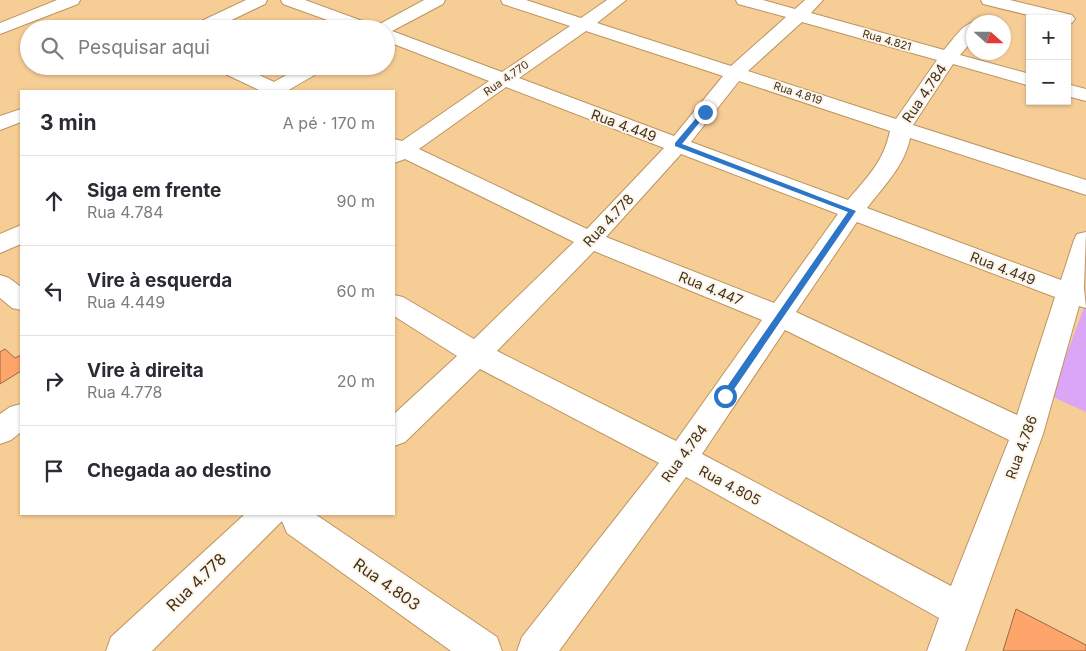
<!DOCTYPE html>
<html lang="pt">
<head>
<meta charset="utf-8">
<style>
  :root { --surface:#fff; --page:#f7f7f7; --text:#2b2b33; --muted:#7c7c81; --line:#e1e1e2 }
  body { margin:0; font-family:Inter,sans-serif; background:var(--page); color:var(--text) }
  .controls { position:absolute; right:15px; top:15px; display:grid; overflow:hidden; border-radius:0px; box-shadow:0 1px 4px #0004 }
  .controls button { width:45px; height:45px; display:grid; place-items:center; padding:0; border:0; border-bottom:1px solid var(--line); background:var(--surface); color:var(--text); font:25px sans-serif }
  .compass { position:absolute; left:966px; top:15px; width:45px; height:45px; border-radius:50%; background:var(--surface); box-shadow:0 1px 4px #0004; rotate:111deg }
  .stop { position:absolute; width:15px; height:15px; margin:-11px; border:4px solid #2d75c6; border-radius:50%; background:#fff }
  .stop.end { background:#2d75c6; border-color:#fff; box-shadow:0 1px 5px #0008 }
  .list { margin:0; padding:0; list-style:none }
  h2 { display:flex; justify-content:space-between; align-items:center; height:65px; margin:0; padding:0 20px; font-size:21px }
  h2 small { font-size:16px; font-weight:400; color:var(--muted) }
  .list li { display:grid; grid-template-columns:32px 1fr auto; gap:15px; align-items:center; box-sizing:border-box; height:90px; padding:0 20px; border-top:1px solid var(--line) }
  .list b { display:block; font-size:19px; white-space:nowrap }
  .list p { margin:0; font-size:16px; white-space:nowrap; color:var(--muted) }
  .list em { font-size:16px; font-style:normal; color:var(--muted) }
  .icon { flex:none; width:28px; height:28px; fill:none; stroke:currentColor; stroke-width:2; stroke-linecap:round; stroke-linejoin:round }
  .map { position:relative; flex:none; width:1086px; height:651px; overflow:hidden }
  .search { position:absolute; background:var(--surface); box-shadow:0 1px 4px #0004; left:20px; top:20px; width:375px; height:55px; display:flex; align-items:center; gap:12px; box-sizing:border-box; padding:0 18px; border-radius:28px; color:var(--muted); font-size:19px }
  .panel { position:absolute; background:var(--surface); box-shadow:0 1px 4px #0004; left:20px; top:90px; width:375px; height:425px; border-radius:0px }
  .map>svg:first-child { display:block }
  .green { fill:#dba6f6 }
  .building { fill:#fda56a; stroke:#9c6743 }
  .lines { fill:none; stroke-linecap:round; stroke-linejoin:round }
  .minor-casing { stroke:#bc945f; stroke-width:2 }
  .minor { fill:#fff; fill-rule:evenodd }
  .route { fill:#2d75c6 }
  .labels { text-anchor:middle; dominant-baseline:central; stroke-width:4; stroke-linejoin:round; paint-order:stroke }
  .far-street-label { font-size:11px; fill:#43321c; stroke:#fdf5ea }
  .street-label { font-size:14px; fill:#43321c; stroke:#fdf5ea }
  .near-street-label { font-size:16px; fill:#43321c; stroke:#fdf5ea }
</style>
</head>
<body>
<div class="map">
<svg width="1086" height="651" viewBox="0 0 1086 651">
  <rect width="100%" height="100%" fill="#f7cd96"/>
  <polygon class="green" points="1085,305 1086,306 1086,412 1051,396"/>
  <g class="building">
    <polygon points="5,349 15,358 21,355 21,371 0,384 0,352"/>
    <polygon points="1016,609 1086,645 1086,651 1003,651"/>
  </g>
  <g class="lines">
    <g class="minor-casing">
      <g id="minor">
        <polygon points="57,0 80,0 78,4 0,34 0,23"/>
        <polygon points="246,0 267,0 265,4 213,29 190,29 193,25"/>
        <path d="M 281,0 L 305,0 L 376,26 L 424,0 L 445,0 L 443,4 L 392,31 L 502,72 L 570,26 L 503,4 L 501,0 L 526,0 L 581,18 L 607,0 L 626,0 L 597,23 L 731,66 L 786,17 L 738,4 L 736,0 L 763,0 L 795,9 L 805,0 L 823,0 L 811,13 L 944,50 C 952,41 964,21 977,22 L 974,22 L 974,39 L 960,55 L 1030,74 L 1030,86 L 953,64 L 913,125 L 1086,180 L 1086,195 L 910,138 C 905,165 884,186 867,208 L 1061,280 L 1074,240 L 1077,234 L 1086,232 L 1084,288 L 1086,308 L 1079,306 L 1043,434 L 965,651 L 927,651 L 939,618 L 686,477 L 559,651 L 517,651 L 522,637 L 659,463 L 480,369 L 405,442 L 394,446 L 394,414 L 457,356 L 394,316 L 394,295 L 403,297 L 474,339 L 574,242 L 405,159 L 394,163 L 394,139 L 402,141 L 489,81 L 386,41 L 386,29 L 352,29 L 283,4 ZM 802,22 L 937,60 L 896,119 L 748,71 ZM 586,31 L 723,76 L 674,136 L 519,78 ZM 739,81 L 890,131 C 883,163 868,176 848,200 L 691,142 ZM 506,87 L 664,148 L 587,229 L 419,149 ZM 681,154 L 838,214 L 774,303 L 606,237 ZM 857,222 L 1055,297 L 1017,415 L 796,312 ZM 594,251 L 762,320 L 676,441 L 497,351 ZM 785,330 L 1009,440 L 951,586 L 702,454 Z"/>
        <polygon points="981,0 1010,0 1072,15 1075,19 1072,23 1067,24 1067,19 1044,19 983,4"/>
        <polygon points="215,66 240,66 274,82 302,66 325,66 323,70 287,91 261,91 217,70"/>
        <polygon points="1067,84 1086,89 1086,101 1067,96"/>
        <polygon points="21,109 21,122 0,130 0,116"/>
        <polygon points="21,225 21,244 0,253 0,234"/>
        <polygon points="0,275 9,278 21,287 21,310 12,308 0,298"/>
        <polygon points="21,404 21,432 11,440 0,444 0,414 10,407"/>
        <polygon points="245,514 315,514 497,637 502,651 451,651 287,533 282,521 152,651 106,651 111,637"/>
      </g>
    </g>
    <use href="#minor" class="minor"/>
  </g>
  <polygon class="route" points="703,110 708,112 682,144 856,211 728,398 722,398 722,394 848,212 675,146 675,143"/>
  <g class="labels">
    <g class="far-street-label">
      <text transform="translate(887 40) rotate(16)">Rua 4.821</text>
      <text transform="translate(506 78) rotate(-35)">Rua 4.770</text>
      <text transform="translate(798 93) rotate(18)">Rua 4.819</text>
    </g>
    <g class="street-label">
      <text transform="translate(924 93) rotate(-56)">Rua 4.784</text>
      <text transform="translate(624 125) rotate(20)">Rua 4.449</text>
      <text transform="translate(608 220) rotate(-47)">Rua 4.778</text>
      <text transform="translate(1003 268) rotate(21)">Rua 4.449</text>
      <text transform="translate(711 288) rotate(22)">Rua 4.447</text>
      <text transform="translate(1021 447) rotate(-70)">Rua 4.786</text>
      <text transform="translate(684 453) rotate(-54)">Rua 4.784</text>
      <text transform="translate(730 485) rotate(28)">Rua 4.805</text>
    </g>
    <g class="near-street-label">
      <text transform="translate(196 582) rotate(-44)">Rua 4.778</text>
      <text transform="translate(387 584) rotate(35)">Rua 4.803</text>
    </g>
  </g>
</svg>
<div class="controls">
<button>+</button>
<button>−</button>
</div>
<svg class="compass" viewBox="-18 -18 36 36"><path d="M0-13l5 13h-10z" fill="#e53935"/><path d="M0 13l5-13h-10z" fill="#7c7c81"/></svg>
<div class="stop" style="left:725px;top:396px"></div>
<div class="stop end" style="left:705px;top:112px"></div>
<div class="search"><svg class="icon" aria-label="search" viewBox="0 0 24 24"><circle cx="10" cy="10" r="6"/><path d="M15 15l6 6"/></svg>Pesquisar aqui</div>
<section class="panel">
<h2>3 min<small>A pé · 170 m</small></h2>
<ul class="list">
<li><svg class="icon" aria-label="ahead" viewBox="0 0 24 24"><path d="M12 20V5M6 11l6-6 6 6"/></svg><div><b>Siga em frente</b><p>Rua 4.784</p></div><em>90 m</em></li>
<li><svg class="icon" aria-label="left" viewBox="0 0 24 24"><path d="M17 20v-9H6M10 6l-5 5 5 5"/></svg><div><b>Vire à esquerda</b><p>Rua 4.449</p></div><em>60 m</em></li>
<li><svg class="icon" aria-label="right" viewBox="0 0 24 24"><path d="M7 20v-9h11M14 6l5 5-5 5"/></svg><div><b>Vire à direita</b><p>Rua 4.778</p></div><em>20 m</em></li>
<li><svg class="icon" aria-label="arrive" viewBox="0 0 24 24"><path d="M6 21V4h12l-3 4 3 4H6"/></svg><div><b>Chegada ao destino</b></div></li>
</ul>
</section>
</div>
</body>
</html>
